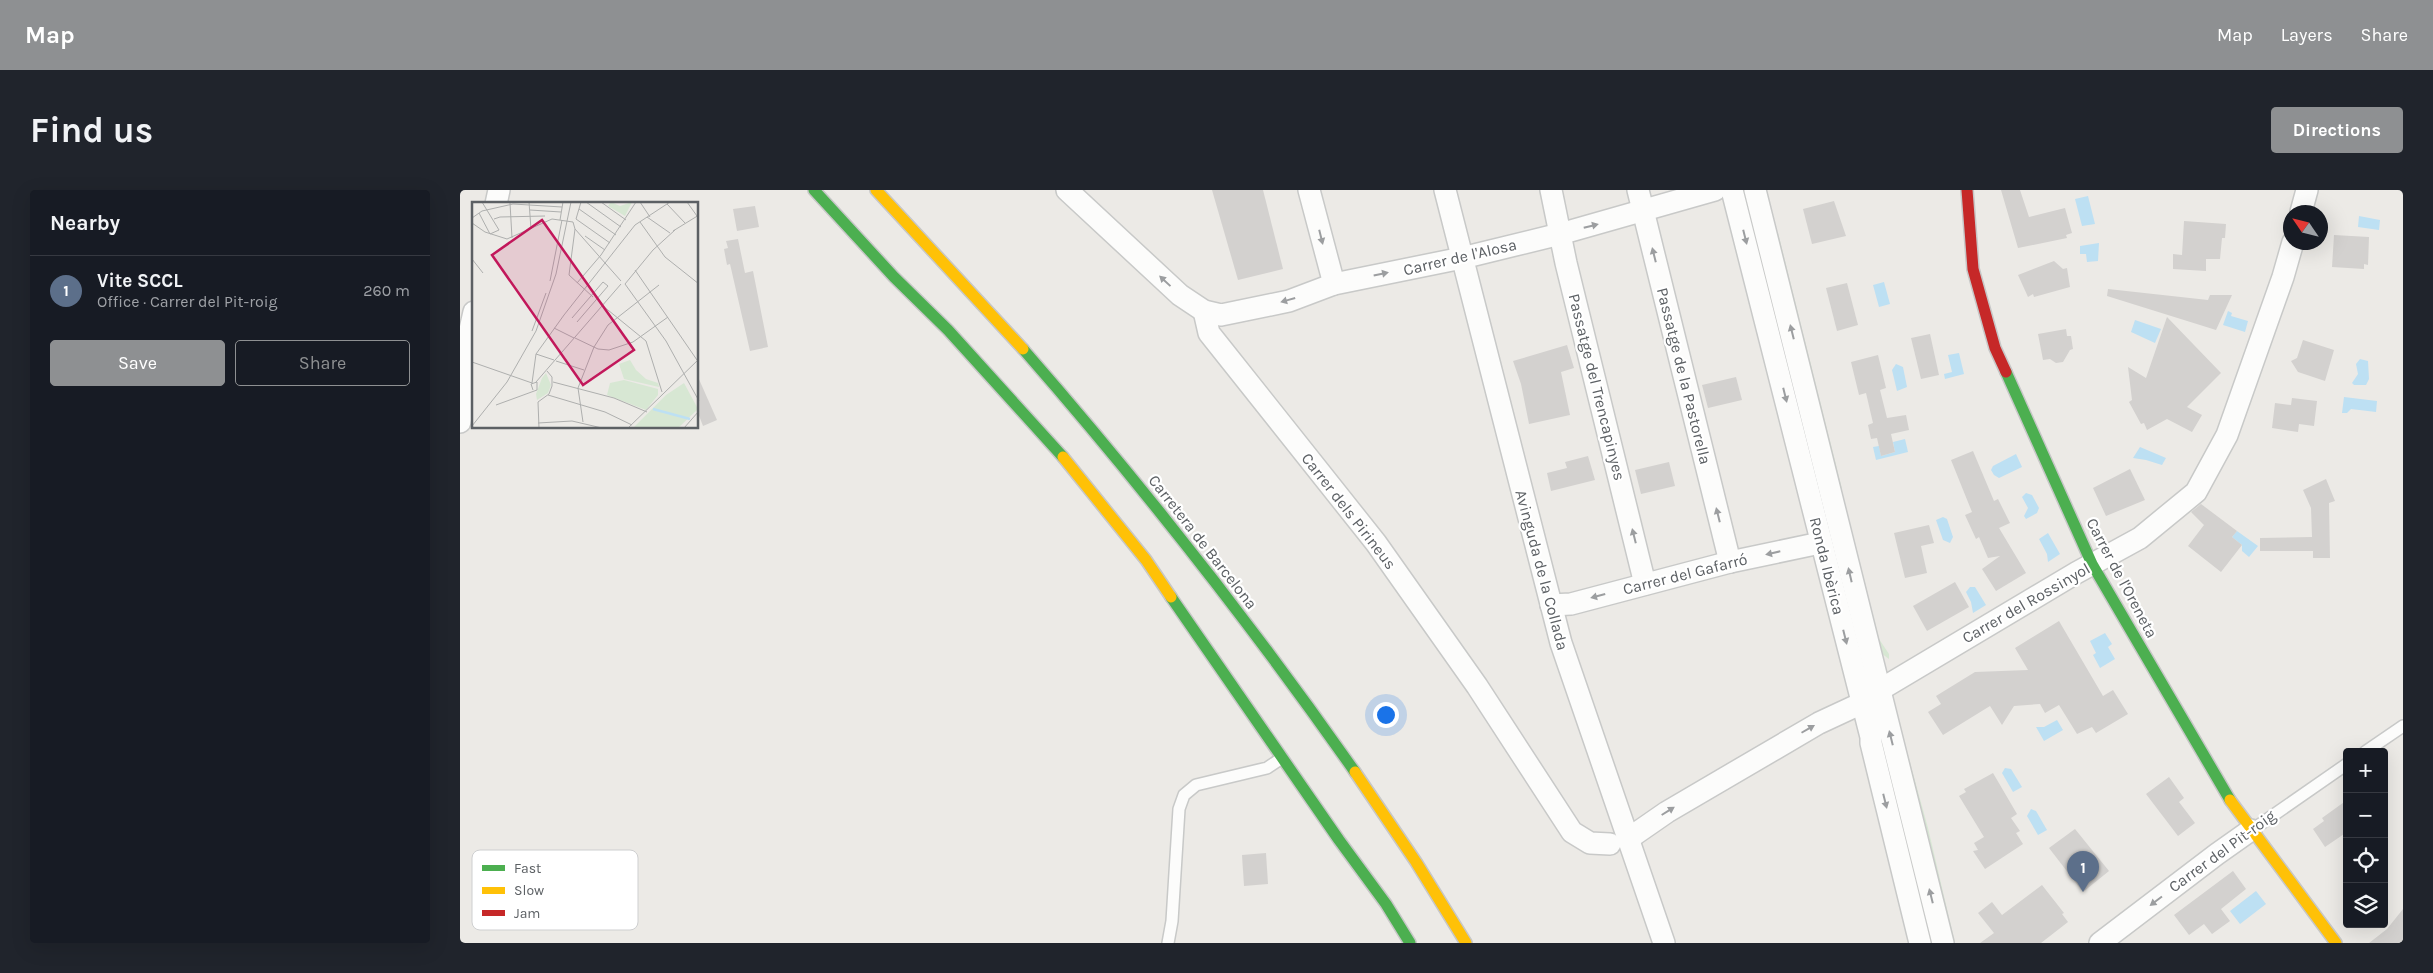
<!DOCTYPE html>
<html lang="en">
<head>
<meta charset="utf-8">
<style>
  :root { --surface:#171b24; --page:#20242c; --text:#f1f3f6; --muted:#9ea1a6; --line:#363941; --accent:#8e9092 }
  body { margin:0; font-family:Karla,sans-serif; background:var(--page); color:var(--text) }
  .controls { position:absolute; right:15px; bottom:15px; display:grid; overflow:hidden; border-radius:5px; box-shadow:0 5px 20px #0002 }
  .controls button { width:45px; height:45px; display:grid; place-items:center; padding:0; border:0; border-bottom:1px solid var(--line); background:var(--surface); color:var(--text); font:25px sans-serif }
  .compass { position:absolute; left:1823px; top:15px; width:45px; height:45px; border-radius:50%; background:var(--surface); box-shadow:0 5px 20px #0002; rotate:305deg }
  .you { position:absolute; left:925px; top:524px; width:18px; height:18px; margin:-12px; border:4px solid #fff; border-radius:50%; background:#1a73e8; box-shadow:0 0 0 8px #1a73e833 }
  .badge { display:grid; place-items:center; width:32px; height:32px; border-radius:50%; background:var(--accent); color:#fff; font-size:16px; font-weight:700 }
  .pin { position:absolute; translate:-50% -41px; filter:drop-shadow(0 1px 2px #0008) }
  .pin::after { content:''; position:absolute; top:26px; width:18px; height:15px; background:inherit; clip-path:polygon(0 0,100% 0,50% 100%) }
  .list { margin:0; padding:0; list-style:none }
  h2 { display:flex; justify-content:space-between; align-items:center; height:65px; margin:0; padding:0 20px; font-size:21px }
  h2 small { font-size:16px; font-weight:400; color:var(--muted) }
  .list li { display:grid; grid-template-columns:32px 1fr auto; gap:15px; align-items:center; box-sizing:border-box; height:70px; padding:0 20px; border-top:1px solid var(--line) }
  .list b { display:block; font-size:19px; white-space:nowrap }
  .list p { margin:0; font-size:16px; white-space:nowrap; color:var(--muted) }
  .list em { font-size:16px; font-style:normal; color:var(--muted) }
  .actions { display:flex; gap:10px; padding:15px 20px }
  .actions a { flex:1; padding:11px 0; border:1px solid var(--accent); border-radius:5px; text-align:center; font-size:18px; color:var(--accent) }
  .actions .main { background:var(--accent); color:#fff }
  .icon { flex:none; width:28px; height:28px; fill:none; stroke:currentColor; stroke-width:2; stroke-linecap:round; stroke-linejoin:round }
  .map { position:relative; flex:none; width:1943px; height:753px; overflow:hidden; border-radius:5px }
  header { display:flex; align-items:center; gap:30px; box-sizing:border-box; height:70px; padding:0 25px; background:var(--accent); color:#fff }
  header strong { font-size:24px }
  nav { display:flex; gap:28px; margin-inline-start:auto; font-size:18px }
  .intro { display:flex; align-items:center; justify-content:space-between; box-sizing:border-box; height:120px; padding:0 30px }
  h1 { margin:0; font-size:35px }
  .button { padding:12px 22px; border-radius:5px; background:var(--accent); color:#fff; font-size:18px; font-weight:700 }
  main { display:flex; gap:30px; padding:0 30px }
  aside { flex:1; background:var(--surface); border-radius:5px; box-shadow:0 5px 20px #0002 }
  .map>svg:first-child { display:block }
  .green { fill:#d7e7d3 }
  .water { fill:#bde0f3 }
  .building { fill:#d3d1cf }
  .lines { fill:none; stroke-linecap:round; stroke-linejoin:round }
  .lane-casing { stroke:#c8c9c8; stroke-width:14 }
  .street-casing { stroke:#c8c9c8; stroke-width:24 }
  .fast-casing { stroke:#c7c7c7; stroke-width:14 }
  .slow-casing { stroke:#c7c7c7; stroke-width:14 }
  .jam-casing { stroke:#c7c7c7; stroke-width:14 }
  .lane { stroke:#fcfcfb; stroke-width:11 }
  .street { stroke:#fcfcfb; stroke-width:21 }
  .fast { stroke:#4caf50; stroke-width:11 }
  .slow { stroke:#ffc107; stroke-width:11 }
  .jam { stroke:#c62828; stroke-width:11 }
  .oneway { fill:#9c9ea0 }
  .labels { text-anchor:middle; dominant-baseline:central; stroke-width:4.5; stroke-linejoin:round; paint-order:stroke }
  .street-label { font-size:16px; fill:#5c6064; stroke:#fff }
  .inset-river { fill:none; stroke:#bde0f3; stroke-width:2.5 }
  .inset-road { fill:none; stroke:#aeafae; stroke-width:1 }
  .view { fill:#c2185b; fill-opacity:0.15; stroke:#c2185b; stroke-width:2.5 }
  .inset-edge { fill:none; stroke:#5c6064; stroke-width:2.5 }
  .key { fill:#fff; stroke:#cecfd0; stroke-width:1 }
  .key-label { font-size:14px; fill:#5c6064 }
</style>
</head>
<body>
<header>
<strong>Map</strong>
<nav><a>Map</a><a>Layers</a><a>Share</a></nav>
</header>
<div class="intro"><h1>Find us</h1><a class="button">Directions</a></div>
<main>
<aside>
<h2>Nearby<small></small></h2>
<ul class="list">
<li><span class="badge" style="background:#5c6f8a">1</span><div><b>Vite SCCL</b><p>Office · Carrer del Pit-roig</p></div><em>260 m</em></li>
</ul>
<div class="actions"><a class="main">Save</a><a>Share</a></div>
</aside>
<div class="map">
<svg width="1943" height="753" viewBox="0 0 1943 753">
  <rect width="100%" height="100%" fill="#eceae6"/>
  <g class="green">
    <polygon points="1318,43 1382,299 1376,300 1315,44"/>
    <polygon points="1385,314 1419,449 1429,464 1429,469 1421,463 1381,315"/>
    <polygon points="1444,551 1468,638 1495,753 1490,753 1440,553"/>
  </g>
  <g class="water">
    <polygon points="1628,6 1635,34 1622,36 1615,9"/>
    <polygon points="1899,26 1920,30 1919,40 1898,37"/>
    <polygon points="1639,53 1638,71 1627,72 1626,64 1620,64 1620,56"/>
    <polygon points="1424,92 1430,114 1419,117 1413,95"/>
    <polygon points="1768,121 1772,123 1771,126 1788,131 1785,142 1763,135"/>
    <polygon points="1675,130 1701,139 1695,153 1671,142"/>
    <polygon points="1499,163 1504,184 1485,189 1484,184 1492,182 1488,165"/>
    <polygon points="1900,169 1908,171 1909,189 1906,195 1894,195 1892,193 1898,184 1896,174"/>
    <polygon points="1436,174 1443,177 1447,197 1437,201 1432,180"/>
    <polygon points="1884,207 1917,211 1916,222 1891,219 1887,223 1882,223"/>
    <polygon points="1445,249 1448,262 1416,270 1413,257 1419,256 1421,266 1435,262 1433,252"/>
    <polygon points="1680,257 1706,268 1702,275 1686,270 1673,268"/>
    <polygon points="1556,264 1562,277 1539,288 1534,285 1531,280 1533,276"/>
    <polygon points="1566,303 1572,305 1579,318 1577,323 1566,329 1564,326 1568,318 1562,307"/>
    <polygon points="1483,327 1487,329 1493,347 1490,353 1483,350 1476,330"/>
    <polygon points="1777,341 1798,356 1789,367 1782,361 1782,355 1772,347"/>
    <polygon points="1588,343 1600,364 1588,372 1587,364 1579,349"/>
    <polygon points="1510,397 1515,397 1526,415 1513,423 1511,412 1506,402"/>
    <polygon points="1645,443 1652,454 1648,457 1655,469 1640,478 1633,465 1636,463 1630,451"/>
    <polygon points="1597,530 1603,540 1584,551 1576,537 1584,537"/>
    <polygon points="1545,578 1551,579 1562,597 1553,602 1542,583"/>
    <polygon points="1571,619 1576,621 1587,640 1578,645 1567,626"/>
    <polygon points="1796,701 1806,714 1780,734 1770,721"/>
  </g>
  <g class="building">
    <polygon points="752,0 803,0 823,79 778,90"/>
    <polygon points="1541,0 1560,0 1569,27 1605,18 1612,43 1606,45 1607,48 1558,58"/>
    <polygon points="1374,11 1386,46 1352,54 1343,19"/>
    <polygon points="295,16 299,37 277,41 273,19"/>
    <polygon points="1724,31 1766,34 1765,48 1762,48 1760,69 1746,69 1746,81 1713,79 1713,64 1722,65"/>
    <polygon points="1874,45 1909,47 1908,75 1904,74 1904,79 1872,77"/>
    <polygon points="278,49 285,83 293,81 308,157 290,161 270,74 267,75 264,59 268,58 266,51"/>
    <polygon points="1594,71 1603,79 1607,78 1610,97 1574,107 1573,104 1568,107 1558,85"/>
    <polygon points="1387,93 1398,135 1377,141 1366,98"/>
    <polygon points="1648,99 1748,110 1750,105 1772,105 1756,140 1647,106"/>
    <polygon points="1707,127 1761,183 1727,217 1742,225 1732,242 1707,229 1687,240 1684,233 1681,234 1669,212 1672,210 1668,177 1686,188"/>
    <polygon points="1606,139 1607,146 1611,146 1613,159 1610,160 1603,172 1596,173 1590,169 1583,170 1578,144"/>
    <polygon points="1470,144 1479,185 1461,189 1451,148"/>
    <polygon points="1843,150 1874,160 1865,191 1838,182 1831,171 1837,168"/>
    <polygon points="1107,155 1114,178 1101,182 1110,225 1069,234 1061,194 1053,171"/>
    <polygon points="1418,165 1426,198 1420,200 1427,228 1446,225 1449,240 1431,244 1435,262 1421,266 1417,248 1411,249 1408,235 1413,233 1406,203 1399,205 1391,172"/>
    <polygon points="238,187 257,230 243,236 238,223"/>
    <polygon points="1276,187 1282,210 1248,218 1242,195"/>
    <polygon points="1832,208 1857,211 1854,236 1839,234 1838,242 1812,238 1815,213 1831,215"/>
    <polygon points="1513,261 1534,311 1538,309 1550,333 1539,338 1566,383 1536,401 1522,379 1540,366 1528,368 1519,347 1516,349 1505,325 1512,322 1491,270"/>
    <polygon points="1128,266 1135,290 1091,301 1087,283 1107,278 1105,272"/>
    <polygon points="1209,272 1215,296 1181,304 1175,280"/>
    <polygon points="1670,279 1685,310 1646,326 1633,298"/>
    <polygon points="1866,289 1875,311 1869,313 1870,368 1853,368 1853,361 1800,361 1800,348 1852,347 1851,318 1843,300"/>
    <polygon points="1741,314 1777,341 1772,347 1782,355 1761,382 1728,356 1744,335 1731,322"/>
    <polygon points="1469,335 1474,353 1461,356 1467,383 1445,388 1434,343"/>
    <polygon points="1495,392 1509,417 1467,441 1453,416"/>
    <polygon points="1599,431 1643,506 1653,500 1668,524 1636,543 1632,537 1617,544 1599,515 1585,523 1580,514 1554,516 1542,535 1530,516 1483,545 1468,522 1481,514 1476,506 1515,482 1568,480 1555,458"/>
    <polygon points="1533,583 1557,624 1551,628 1560,641 1556,643 1563,654 1525,679 1513,661 1518,660 1514,653 1524,647 1499,606 1506,602 1504,599"/>
    <polygon points="1709,587 1724,608 1719,612 1735,633 1718,646 1686,604"/>
    <polygon points="1887,610 1887,642 1865,657 1853,639 1864,631 1862,628"/>
    <polygon points="1615,639 1649,681 1623,702 1589,658"/>
    <polygon points="806,663 808,694 784,696 782,665"/>
    <polygon points="1773,681 1786,699 1761,719 1770,731 1752,744 1744,734 1729,745 1714,725"/>
    <polygon points="1582,695 1604,723 1602,724 1608,732 1581,753 1520,753 1534,743 1518,723 1532,712 1542,725"/>
    <polygon points="1943,719 1943,753 1909,753 1927,739"/>
  </g>
  <g class="lines">
    <g class="lane-casing">
      <g id="lane">
        <polyline points="1905,562 1943,536"/>
        <polyline points="1792,640 1887,574"/>
        <polyline points="708,753 712,731 719,619 724,605 736,595 807,578 822,568"/>
      </g>
    </g>
    <g class="street-casing">
      <g id="street">
        <polyline points="607,0 720,105 744,121 761,125 829,111 874,94 1002,68 1100,44 1255,0"/>
        <polyline points="849,0 874,94"/>
        <polyline points="985,0 1101,453 1204,753"/>
        <polyline points="1091,0 1106,73 1185,394"/>
        <polyline points="1178,0 1270,372"/>
        <polyline points="1272,0 1411,547 1411,553 1460,753"/>
        <polyline points="1295,0 1483,753"/>
        <polyline points="36,14 39,0"/>
        <polyline points="1841,22 1847,0"/>
        <polyline points="744,121 749,143 916,353 1017,496 1112,642 1130,653 1150,654"/>
        <polyline points="0,232 9,180 7,153 14,122"/>
        <polyline points="1091,415 1111,414 1270,372 1360,353"/>
        <polyline points="1418,501 1616,383 1680,348 1736,302 1767,245 1823,87 1833,52"/>
        <polyline points="1168,649 1207,622 1359,533 1402,513"/>
        <polyline points="1640,753 1757,664 1791,640"/>
      </g>
    </g>
    <g class="fast-casing">
      <g id="fast">
        <polyline points="354,0 434,87 488,140 603,267"/>
        <path d="M 563,159 C 681,294 792,435 895,582"/>
        <polyline points="1546,182 1632,374 1770,610"/>
        <polyline points="711,407 879,650 926,714 950,753"/>
      </g>
    </g>
    <g class="slow-casing">
      <g id="slow">
        <polyline points="416,0 563,159"/>
        <polyline points="603,267 686,370 711,407"/>
        <polyline points="895,582 956,672 1006,753"/>
        <polyline points="1770,610 1876,753"/>
      </g>
    </g>
    <g class="jam-casing">
      <polyline id="jam" points="1507,0 1513,79 1535,158 1546,182"/>
    </g>
    <use href="#lane" class="lane"/>
    <use href="#street" class="street"/>
    <use href="#fast" class="fast"/>
    <use href="#slow" class="slow"/>
    <use href="#jam" class="jam"/>
  </g>
  <defs><path id="oneway-solid" d="M-6-.8H1V-3.2L6.5 0L1 3.2V.8H-6Z" transform="scale(1.25)"/></defs>
  <g class="oneway">
    <use href="#oneway-solid" transform="translate(1131 36) rotate(-14)"/>
    <use href="#oneway-solid" transform="translate(861 47) rotate(76)"/>
    <use href="#oneway-solid" transform="translate(1285 47) rotate(76)"/>
    <use href="#oneway-solid" transform="translate(1194 65) rotate(-104)"/>
    <use href="#oneway-solid" transform="translate(921 84) rotate(-12)"/>
    <use href="#oneway-solid" transform="translate(705 91) rotate(-137)"/>
    <use href="#oneway-solid" transform="translate(828 110) rotate(164)"/>
    <use href="#oneway-solid" transform="translate(1332 142) rotate(-104)"/>
    <use href="#oneway-solid" transform="translate(1325 205) rotate(76)"/>
    <use href="#oneway-solid" transform="translate(1258 325) rotate(-104)"/>
    <use href="#oneway-solid" transform="translate(1174 346) rotate(-104)"/>
    <use href="#oneway-solid" transform="translate(1313 363) rotate(167)"/>
    <use href="#oneway-solid" transform="translate(1390 385) rotate(-103)"/>
    <use href="#oneway-solid" transform="translate(1138 406) rotate(165)"/>
    <use href="#oneway-solid" transform="translate(1385 447) rotate(76)"/>
    <use href="#oneway-solid" transform="translate(1348 539) rotate(-30)"/>
    <use href="#oneway-solid" transform="translate(1431 548) rotate(-104)"/>
    <use href="#oneway-solid" transform="translate(1425 611) rotate(76)"/>
    <use href="#oneway-solid" transform="translate(1208 621) rotate(-32)"/>
    <use href="#oneway-solid" transform="translate(1471 706) rotate(-104)"/>
    <use href="#oneway-solid" transform="translate(1696 711) rotate(143)"/>
  </g>
  <g class="labels">
    <g class="street-label">
      <text transform="translate(1000 67) rotate(-13)">Carrer de l'Alosa</text>
      <text transform="translate(1224 186) rotate(76)">Passatge de la Pastorella</text>
      <text transform="translate(1137 197) rotate(76)">Passatge del Trencapinyes</text>
      <text transform="translate(889 321) rotate(52)">Carrer dels Pirineus</text>
      <text transform="translate(743 352) rotate(52)">Carretera de Barcelona</text>
      <text transform="translate(1367 376) rotate(76)">Ronda Ibèrica</text>
      <text transform="translate(1082 380) rotate(75)">Avinguda de la Collada</text>
      <text transform="translate(1225 384) rotate(-14)">Carrer del Gafarró</text>
      <text transform="translate(1662 388) rotate(62)">Carrer de l'Oreneta</text>
      <text transform="translate(1566 413) rotate(-30)">Carrer del Rossinyol</text>
      <text transform="translate(1762 661) rotate(-36)">Carrer del Pit-roig</text>
    </g>
  </g>
  <g transform="translate(12 12)">
    <rect width="226" height="226" fill="#eceae6"/>
    <path d="M 139,0 L 148,4 L 160,0 L 153,14 L 136,4 ZM 158,158 L 164,168 L 174,177 L 186,181 L 187,185 L 152,177 L 147,162 ZM 74,171 L 79,183 L 76,191 L 65,198 L 64,192 L 70,176 L 73,181 L 70,176 ZM 152,178 L 186,187 L 186,193 L 174,208 L 135,193 L 138,181 ZM 212,181 L 226,207 L 206,226 L 161,226 L 194,193 Z" fill="#d7e7d3"/>
    <path class="inset-river" d="M 181,207 L 218,217"/>
    <path class="inset-road" d="M 57,0 L 59,27M 114,0 L 149,25M 129,0 L 154,18M 168,0 L 178,15M 215,0 L 225,14M 38,1 L 40,36M 195,2 L 213,21M 107,7 L 144,33M 58,8 L 89,10M 7,11 L 18,32 L 27,28 L 10,0M 175,15 L 198,31M 0,16 L 10,9 L 41,2 L 90,5M 22,17 L 28,15 L 73,14M 104,17 L 138,41M 104,17 L 109,0M 88,18 L 91,0M 168,20 L 193,55 L 227,82M 0,21 L 13,30 L 35,37 L 80,17 L 101,20 L 103,27 L 149,79M 103,27 L 97,73 L 121,95M 203,28 L 181,48 L 153,82 L 194,139 L 227,199M 201,29 L 227,13M 113,34 L 133,48M 0,57 L 11,71M 163,68 L 225,158M 78,79 L 90,18M 105,81 L 129,53 L 164,0M 131,104 L 174,139 L 190,190M 100,116 L 131,80 L 136,84 L 105,120M 82,126 L 102,136M 60,129 L 74,91M 103,136 L 126,147 L 137,148 L 161,140 L 196,115M 64,152 L 82,158M 84,159 L 112,168M 0,160 L 60,181M 64,180 L 149,82M 81,180 L 142,196 L 175,210M 60,181 L 64,152 L 92,113 L 163,23 L 198,0M 76,193 L 133,210 L 160,223M 24,203 L 65,188 L 65,180 L 59,182 L 61,188M 111,220 L 106,186 L 122,145 L 136,123 L 187,83M 66,221 L 100,219 L 130,226M 0,224 L 35,180 L 64,129 L 84,72 L 99,0M 67,226 L 66,200 L 77,192 L 80,184 L 80,175 L 75,169M 156,226 L 227,157M 212,226 L 227,209"/>
    <path class="view" d="M 70,18 L 162,148 L 111,183 L 20,53 Z"/>
    <rect width="226" height="226" class="inset-edge"/>
  </g>
  <rect x="12" y="660" width="166" height="80" rx="8" class="key"/>
  <rect x="22" y="675" width="23" height="6" fill="#4caf50"/>
  <rect x="22" y="697" width="23" height="7" fill="#ffc107"/>
  <rect x="22" y="720" width="23" height="6" fill="#c62828"/>
  <g class="key-label">
    <text x="54" y="683">Fast</text>
    <text x="54" y="705">Slow</text>
    <text x="54" y="728">Jam</text>
  </g>
</svg>
<div class="controls">
<button>+</button>
<button>−</button>
<button><svg class="icon" aria-label="locate" viewBox="0 0 24 24"><circle cx="12" cy="12" r="6"/><path d="M12 2v4M12 18v4M2 12h4M18 12h4"/></svg></button>
<button><svg class="icon" aria-label="layers" viewBox="0 0 24 24"><path d="M12 4l9 5-9 5-9-5zM3 14l9 5 9-5"/></svg></button>
</div>
<svg class="compass" viewBox="-18 -18 36 36"><path d="M0-13l5 13h-10z" fill="#e53935"/><path d="M0 13l5-13h-10z" fill="#9ea1a6"/></svg>
<div class="you"></div>
<div class="pin badge" style="left:1623px;top:702px;background:#5c6f8a">1</div>
</div>
</main>
</body>
</html>
